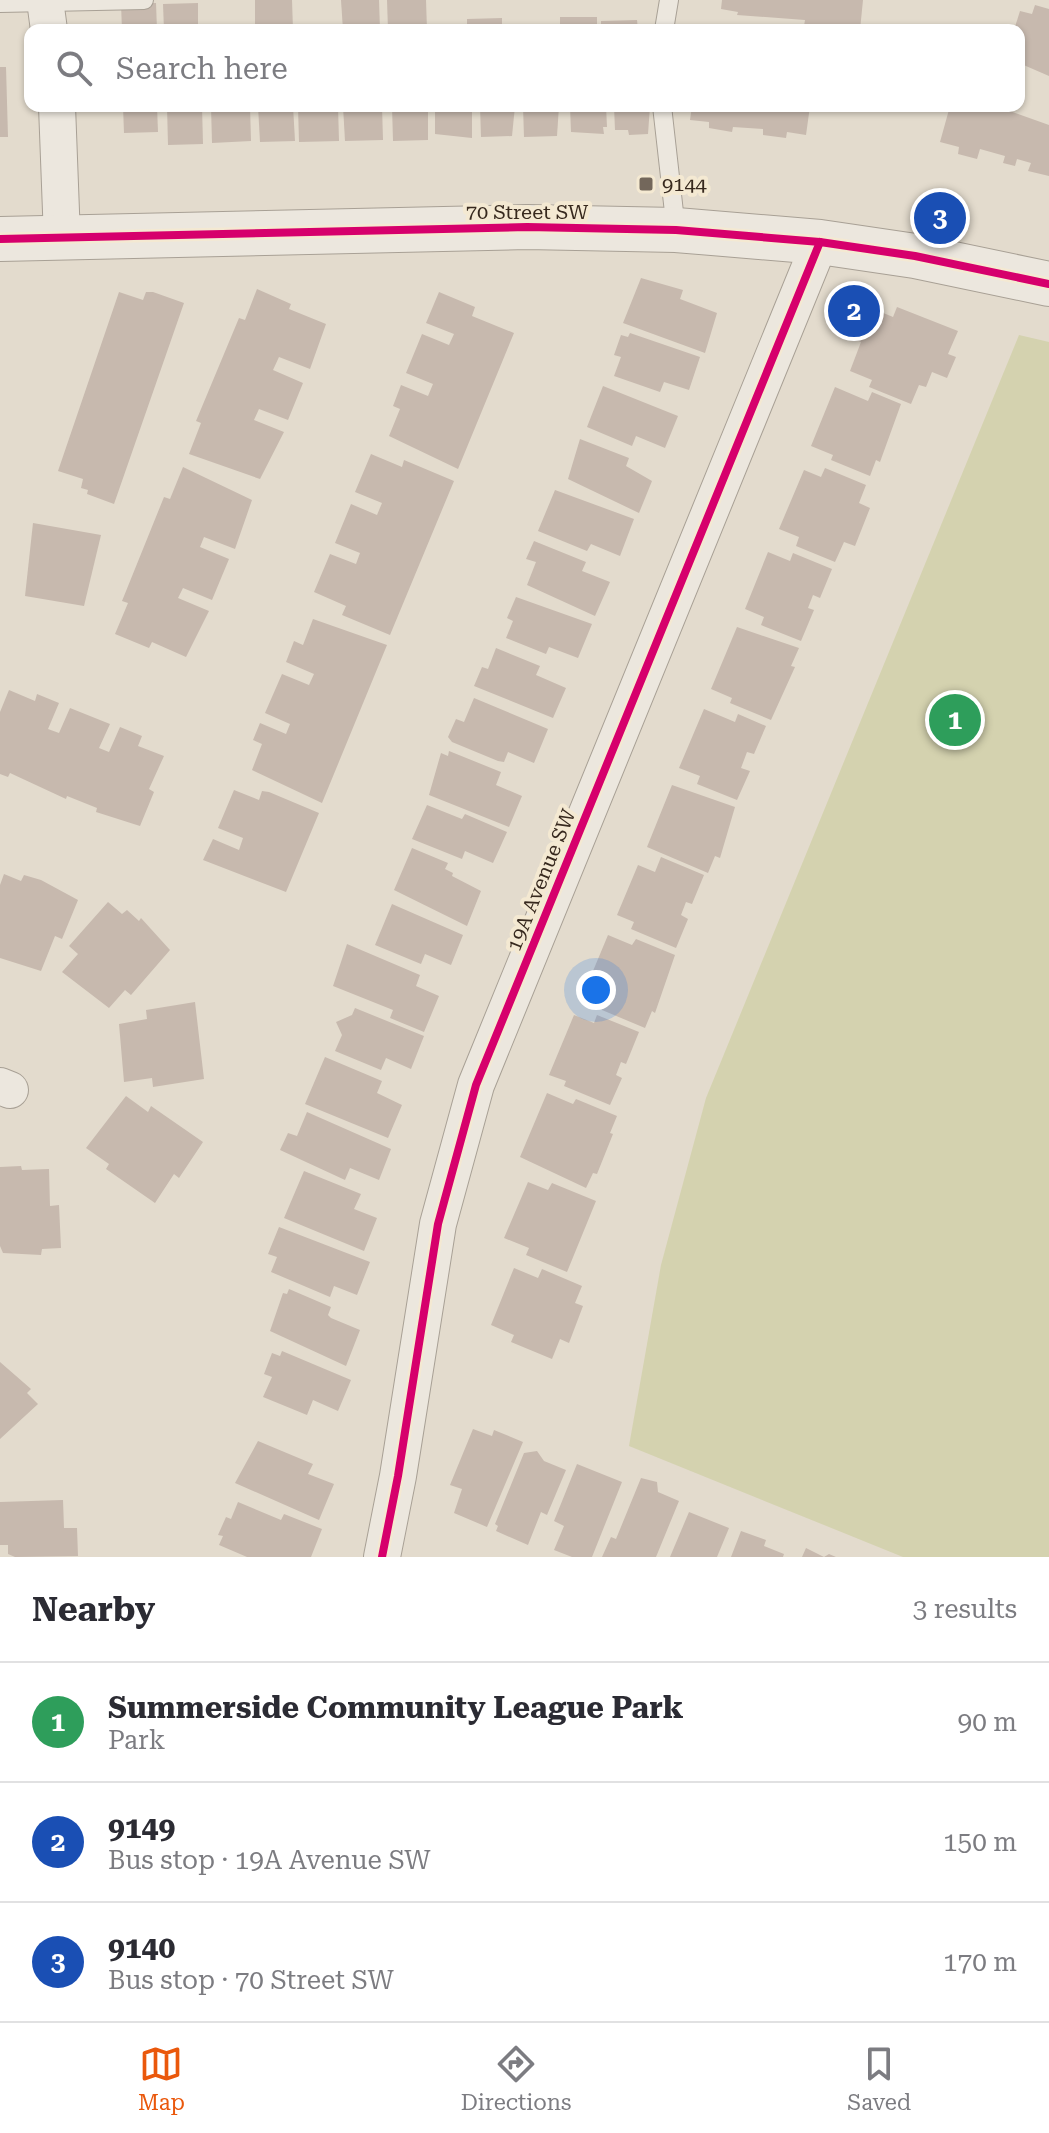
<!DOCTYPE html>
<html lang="en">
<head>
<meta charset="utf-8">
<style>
  :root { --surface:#fff; --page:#f2f2f3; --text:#2b2b33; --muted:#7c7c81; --line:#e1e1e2; --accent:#ea580c }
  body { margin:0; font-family:"Roboto Serif",serif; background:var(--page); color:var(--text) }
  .you { position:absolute; left:596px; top:990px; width:28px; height:28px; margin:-20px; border:6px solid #fff; border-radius:50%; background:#1a73e8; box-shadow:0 0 0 12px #1a73e833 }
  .badge { display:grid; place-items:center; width:52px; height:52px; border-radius:50%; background:var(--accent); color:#fff; font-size:26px; font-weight:700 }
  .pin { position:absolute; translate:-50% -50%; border:4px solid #fff; box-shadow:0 2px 8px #0006 }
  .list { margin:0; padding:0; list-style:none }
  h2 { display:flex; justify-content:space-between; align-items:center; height:104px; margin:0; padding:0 32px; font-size:34px }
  h2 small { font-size:26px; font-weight:400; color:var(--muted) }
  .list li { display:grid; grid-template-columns:52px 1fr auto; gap:24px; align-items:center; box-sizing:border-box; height:120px; padding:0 32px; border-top:2px solid var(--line) }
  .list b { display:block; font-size:30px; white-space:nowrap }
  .list p { margin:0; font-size:26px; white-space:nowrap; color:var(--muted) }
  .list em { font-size:26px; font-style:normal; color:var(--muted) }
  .icon { flex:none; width:44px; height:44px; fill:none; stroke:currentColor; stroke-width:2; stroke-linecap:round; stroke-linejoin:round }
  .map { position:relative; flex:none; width:1049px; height:1557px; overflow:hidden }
  .search { position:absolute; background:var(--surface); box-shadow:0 2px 6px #0004; left:24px; right:24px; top:24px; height:88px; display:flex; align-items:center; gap:20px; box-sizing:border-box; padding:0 28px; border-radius:16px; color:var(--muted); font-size:30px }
  .sheet { height:464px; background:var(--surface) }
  nav { display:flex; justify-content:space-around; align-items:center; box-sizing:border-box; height:112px; border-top:2px solid var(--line); background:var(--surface); font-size:22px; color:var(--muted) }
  nav a { display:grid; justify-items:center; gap:4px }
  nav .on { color:var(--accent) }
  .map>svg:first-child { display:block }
  .green { fill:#d4d2af }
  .building { fill:#c7b9ae }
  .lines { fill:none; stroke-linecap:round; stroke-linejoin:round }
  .service-casing { stroke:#a8a095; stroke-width:20 }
  .minor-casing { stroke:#a8a095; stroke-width:38 }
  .tertiary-casing { stroke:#a8a095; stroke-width:46 }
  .service { stroke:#ece7de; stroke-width:18 }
  .minor { stroke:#ece7de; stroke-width:36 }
  .tertiary { stroke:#ece7de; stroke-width:44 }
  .cycleway-casing { stroke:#f4e9d2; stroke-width:13 }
  .cycleway { stroke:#d6006c; stroke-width:8 }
  .poi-dot { fill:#73675b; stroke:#f4e9d2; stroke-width:3 }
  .labels { text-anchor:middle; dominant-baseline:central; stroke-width:8; stroke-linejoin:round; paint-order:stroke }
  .poi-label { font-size:20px; fill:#37291e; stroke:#f4e9d2; text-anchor:start }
  .street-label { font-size:20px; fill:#37291e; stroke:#f4e9d2 }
</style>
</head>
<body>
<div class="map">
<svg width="1049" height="1557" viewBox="0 0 1049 1557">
  <rect width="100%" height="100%" fill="#e3dbcd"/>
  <polygon class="green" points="1019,335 1049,342 1049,1557 903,1557 629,1446 661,1265 706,1098"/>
  <g class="building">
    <polygon points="255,0 292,0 293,30 255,30"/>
    <polygon points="341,0 379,0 380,30 343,30"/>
    <polygon points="387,0 426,0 427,30 388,30"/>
    <polygon points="722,0 863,0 860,30 804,26 805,20 737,15 738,12 721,9"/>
    <polygon points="156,3 157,30 122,30 121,4"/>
    <polygon points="198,3 198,30 164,30 163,4"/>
    <polygon points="1035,5 1049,9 1049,76 1019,63 1019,30 1014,30 1020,11 1032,14"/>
    <rect x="560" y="17" width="37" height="13"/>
    <polygon points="502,18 502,30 467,30 467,19"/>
    <polygon points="637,20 638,30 601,30 601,21"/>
    <polygon points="0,67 6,67 8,137 0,137"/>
    <polygon points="123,106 157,106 158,132 124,133"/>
    <polygon points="167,106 202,106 203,144 168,145"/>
    <polygon points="211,106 250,106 251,141 212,143"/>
    <polygon points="258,106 293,106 295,141 260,142"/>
    <polygon points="298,106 338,106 339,141 299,142"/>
    <polygon points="343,106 382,106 383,140 345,141"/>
    <polygon points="392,106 428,106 428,140 393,141"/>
    <polygon points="435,106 472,106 472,138 435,134"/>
    <polygon points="480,106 515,106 512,136 481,137"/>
    <polygon points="523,106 559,106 557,136 524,137"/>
    <polygon points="570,106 606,106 607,127 603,127 604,134 571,132"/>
    <polygon points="614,106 650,106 648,134 629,135 628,130 615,130"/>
    <polygon points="692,106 810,106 806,135 787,132 786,138 763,135 763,129 733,127 732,132 709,128 709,122 690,120"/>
    <polygon points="950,106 996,106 1049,125 1049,176 1028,171 1031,163 1017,159 1015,166 1003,163 1005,156 980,149 977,159 958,154 959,147 940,142"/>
    <polygon points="641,278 683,290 680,299 717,313 705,353 623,323"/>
    <polygon points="257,289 291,304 289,309 326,324 310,369 279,357 273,370 303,383 288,420 259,409 254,420 284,432 260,479 189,454 201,423 196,421 239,318 245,320"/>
    <polygon points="119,292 143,300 146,292 153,292 184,303 114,504 87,494 88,490 81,488 83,479 58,471"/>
    <polygon points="439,292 475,307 472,316 514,333 458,469 389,436 400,409 393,406 401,385 428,396 433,384 406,373 422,334 449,345 454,334 426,323"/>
    <polygon points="869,307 893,317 897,307 958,331 948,354 956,357 947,378 932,372 926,387 919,385 911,404 869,387 872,380 850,371 861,342 856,340"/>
    <polygon points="630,333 700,357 689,390 664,382 660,392 614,376 621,357 614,355 621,335 628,337"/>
    <polygon points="603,386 678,416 665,448 636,436 632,446 587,427"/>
    <polygon points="835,387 868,401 872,392 901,404 880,462 876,460 870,476 831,460 833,455 811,446"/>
    <polygon points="580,439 629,458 626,466 652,481 639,513 568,479"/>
    <polygon points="371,454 402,467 404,460 454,481 390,635 342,615 346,606 314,592 330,554 356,564 360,553 335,543 351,504 377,515 382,503 355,492"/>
    <polygon points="183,467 252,500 235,549 204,537 200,547 229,559 212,600 183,588 178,598 209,611 186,657 152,642 149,648 115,634 128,603 122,601 164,497 170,499"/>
    <polygon points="825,468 866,485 859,503 870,508 855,546 844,542 835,562 796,546 799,537 779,529 804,470 821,477"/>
    <polygon points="555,490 634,519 620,556 591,544 587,551 538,531"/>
    <polygon points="33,523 101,535 84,606 25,596"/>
    <polygon points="534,541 586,562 582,571 610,582 595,616 527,585 536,562 526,559"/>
    <polygon points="768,552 790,561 793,553 832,569 820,598 813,595 808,608 814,610 801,641 761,625 764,617 745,609"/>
    <polygon points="516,597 592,624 578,658 549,647 546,654 506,638 513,621 507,618"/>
    <polygon points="313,619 387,645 322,803 252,770 262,744 253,740 260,723 286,734 290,724 265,713 282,674 309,685 314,674 286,662 294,641 303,645"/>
    <polygon points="737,627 799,648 791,666 795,667 771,720 730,703 732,698 711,689"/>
    <polygon points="496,648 540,666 536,675 566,688 553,718 474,686 482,667 488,669"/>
    <polygon points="9,690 35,701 37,694 59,703 48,729 59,733 70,708 110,724 99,748 109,752 120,727 142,736 138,746 164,756 149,789 154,792 140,826 96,812 97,808 67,796 66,799 10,773 8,777 0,774 0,712"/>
    <polygon points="474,698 548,729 534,763 508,752 504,762 498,761 452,742 448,737 456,719 464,722"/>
    <polygon points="704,709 735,722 738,714 766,726 754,754 747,752 741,768 750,771 737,800 697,784 700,776 679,768"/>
    <polygon points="449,751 501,772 496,785 522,796 509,827 429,795 441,753 448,756"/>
    <polygon points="672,785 735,807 720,858 715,856 708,873 647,847"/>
    <polygon points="234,790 259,800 262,791 269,792 319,813 286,892 203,860 213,839 239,850 243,838 218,828"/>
    <polygon points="427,805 462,819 465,814 507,832 493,863 465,851 462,859 412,839"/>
    <polygon points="412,848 448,863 445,869 453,873 452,876 481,891 467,926 394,890"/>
    <polygon points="661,857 704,875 692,904 686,902 681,915 688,919 676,948 631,929 634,922 617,915 638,865 655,872"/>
    <polygon points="4,874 21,881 24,875 41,880 78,900 62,939 55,936 41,971 0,958 0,885"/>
    <polygon points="108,902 122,914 127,910 139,921 141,918 170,950 131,995 125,990 109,1008 62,972 78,954 69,946"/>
    <polygon points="392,904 463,935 451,965 425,954 421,964 375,945"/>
    <polygon points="608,935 632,945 636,939 675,955 655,1013 652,1011 645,1028 602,1010 604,1004 583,995"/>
    <polygon points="347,944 420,975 416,986 439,996 424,1032 390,1018 393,1010 333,986"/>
    <polygon points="195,1002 204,1079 153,1087 152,1078 124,1082 119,1024 147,1019 146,1010"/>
    <polygon points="355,1008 424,1036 411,1069 386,1058 381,1070 335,1051 342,1035 336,1022 352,1015"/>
    <polygon points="574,1015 594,1023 597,1015 639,1032 626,1064 621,1062 616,1075 622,1078 610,1105 564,1086 566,1081 549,1075"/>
    <polygon points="325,1057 382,1081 377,1093 402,1105 388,1138 305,1104"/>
    <polygon points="547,1093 573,1104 576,1099 617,1116 610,1133 613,1134 597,1174 593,1173 586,1188 520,1157"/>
    <polygon points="126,1096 148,1112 151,1106 203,1142 179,1178 174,1174 155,1203 106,1169 109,1164 86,1148"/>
    <polygon points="307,1112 391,1149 379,1180 350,1168 345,1180 280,1150 288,1133 297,1136"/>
    <polygon points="21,1166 22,1170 49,1169 50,1206 59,1205 61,1248 42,1249 41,1255 3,1253 0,1246 0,1167"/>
    <polygon points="304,1171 361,1194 354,1209 377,1218 364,1251 284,1218"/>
    <polygon points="528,1182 548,1190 552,1183 596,1201 567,1272 526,1255 529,1248 504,1238"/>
    <polygon points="279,1227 370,1262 357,1295 334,1286 330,1297 271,1272 277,1257 268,1254"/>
    <polygon points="514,1268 538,1278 542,1269 582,1286 575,1303 583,1306 569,1343 560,1339 552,1359 511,1342 514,1335 491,1325"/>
    <polygon points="289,1289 331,1307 328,1315 331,1318 360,1330 346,1366 270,1331 283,1293 287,1294"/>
    <polygon points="282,1351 351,1380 338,1411 313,1400 307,1415 263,1397 272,1377 264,1374 272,1353 280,1356"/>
    <polygon points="0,1362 31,1389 27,1393 38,1404 0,1439"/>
    <polygon points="473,1429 492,1436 494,1430 523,1442 487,1527 454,1513 462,1489 450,1485"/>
    <polygon points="258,1441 313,1464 308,1474 334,1484 319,1520 235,1483"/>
    <polygon points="537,1451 544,1461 566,1470 547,1515 541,1512 528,1545 496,1531 498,1526 495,1524 524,1453"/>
    <polygon points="577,1464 622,1482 592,1557 572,1557 554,1550 564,1526 554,1521"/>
    <polygon points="641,1478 657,1482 658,1492 679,1501 656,1557 602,1557 611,1537 616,1539"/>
    <polygon points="63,1500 64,1528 77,1528 78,1556 15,1557 8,1554 8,1545 0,1545 0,1502"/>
    <polygon points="238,1502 281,1520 284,1514 322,1529 311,1557 247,1557 219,1545 223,1536 218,1535 226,1517 231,1519"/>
    <polygon points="689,1512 729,1528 717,1557 670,1557"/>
    <polygon points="741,1531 766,1540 764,1546 784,1554 783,1557 731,1557"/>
    <polygon points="806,1548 824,1557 829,1554 836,1557 802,1557"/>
  </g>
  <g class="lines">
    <g class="service-casing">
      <g id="service">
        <polyline points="0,3 144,0"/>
        <polyline points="664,30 669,0"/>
        <polyline points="662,106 676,230"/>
      </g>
    </g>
    <g class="minor-casing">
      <g id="minor">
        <polyline points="45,0 49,30"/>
        <polyline points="57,106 62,238"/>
        <polyline points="0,1086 10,1090"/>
        <polyline points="382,1557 398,1476 438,1224 476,1085 820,242"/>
      </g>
    </g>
    <g class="tertiary-casing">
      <polyline id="tertiary" points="0,239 527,227 676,230 820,242 915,256 1049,284"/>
    </g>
    <use href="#service" class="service"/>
    <use href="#minor" class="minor"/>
    <use href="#tertiary" class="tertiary"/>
    <g class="cycleway-casing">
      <g id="cycleway">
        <polyline points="0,239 527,227 676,230 820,242 915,256 1049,284"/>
        <polyline points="382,1557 398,1476 438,1224 476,1085 820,242"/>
      </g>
    </g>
    <use href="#cycleway" class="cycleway"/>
  </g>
  <rect class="poi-dot" x="638" y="176" width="16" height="16" rx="4"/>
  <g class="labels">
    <g class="poi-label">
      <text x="662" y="184">9144</text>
    </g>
    <g class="street-label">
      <text x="527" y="212">70 Street SW</text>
      <text transform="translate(541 880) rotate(-68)">19A Avenue SW</text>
    </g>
  </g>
</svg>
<div class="you"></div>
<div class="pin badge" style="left:955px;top:720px;background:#2e9e5b">1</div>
<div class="pin badge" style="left:854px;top:311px;background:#1a4fb4">2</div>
<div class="pin badge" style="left:940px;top:218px;background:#1a4fb4">3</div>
<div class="search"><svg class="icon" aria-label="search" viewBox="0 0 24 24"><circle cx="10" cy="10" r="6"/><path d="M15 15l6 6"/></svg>Search here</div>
</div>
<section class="sheet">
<h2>Nearby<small>3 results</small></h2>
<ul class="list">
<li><span class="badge" style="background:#2e9e5b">1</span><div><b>Summerside Community League Park</b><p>Park</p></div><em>90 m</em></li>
<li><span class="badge" style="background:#1a4fb4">2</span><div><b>9149</b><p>Bus stop · 19A Avenue SW</p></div><em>150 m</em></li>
<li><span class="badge" style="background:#1a4fb4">3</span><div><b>9140</b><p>Bus stop · 70 Street SW</p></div><em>170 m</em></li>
</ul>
</section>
<nav>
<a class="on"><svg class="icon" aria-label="map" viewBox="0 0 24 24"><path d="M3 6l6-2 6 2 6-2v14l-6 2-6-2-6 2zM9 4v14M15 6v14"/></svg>Map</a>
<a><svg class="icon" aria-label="directions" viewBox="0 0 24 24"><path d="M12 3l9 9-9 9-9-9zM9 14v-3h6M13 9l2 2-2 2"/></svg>Directions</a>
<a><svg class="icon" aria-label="saved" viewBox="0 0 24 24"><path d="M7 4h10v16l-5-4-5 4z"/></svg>Saved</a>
</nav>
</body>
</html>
